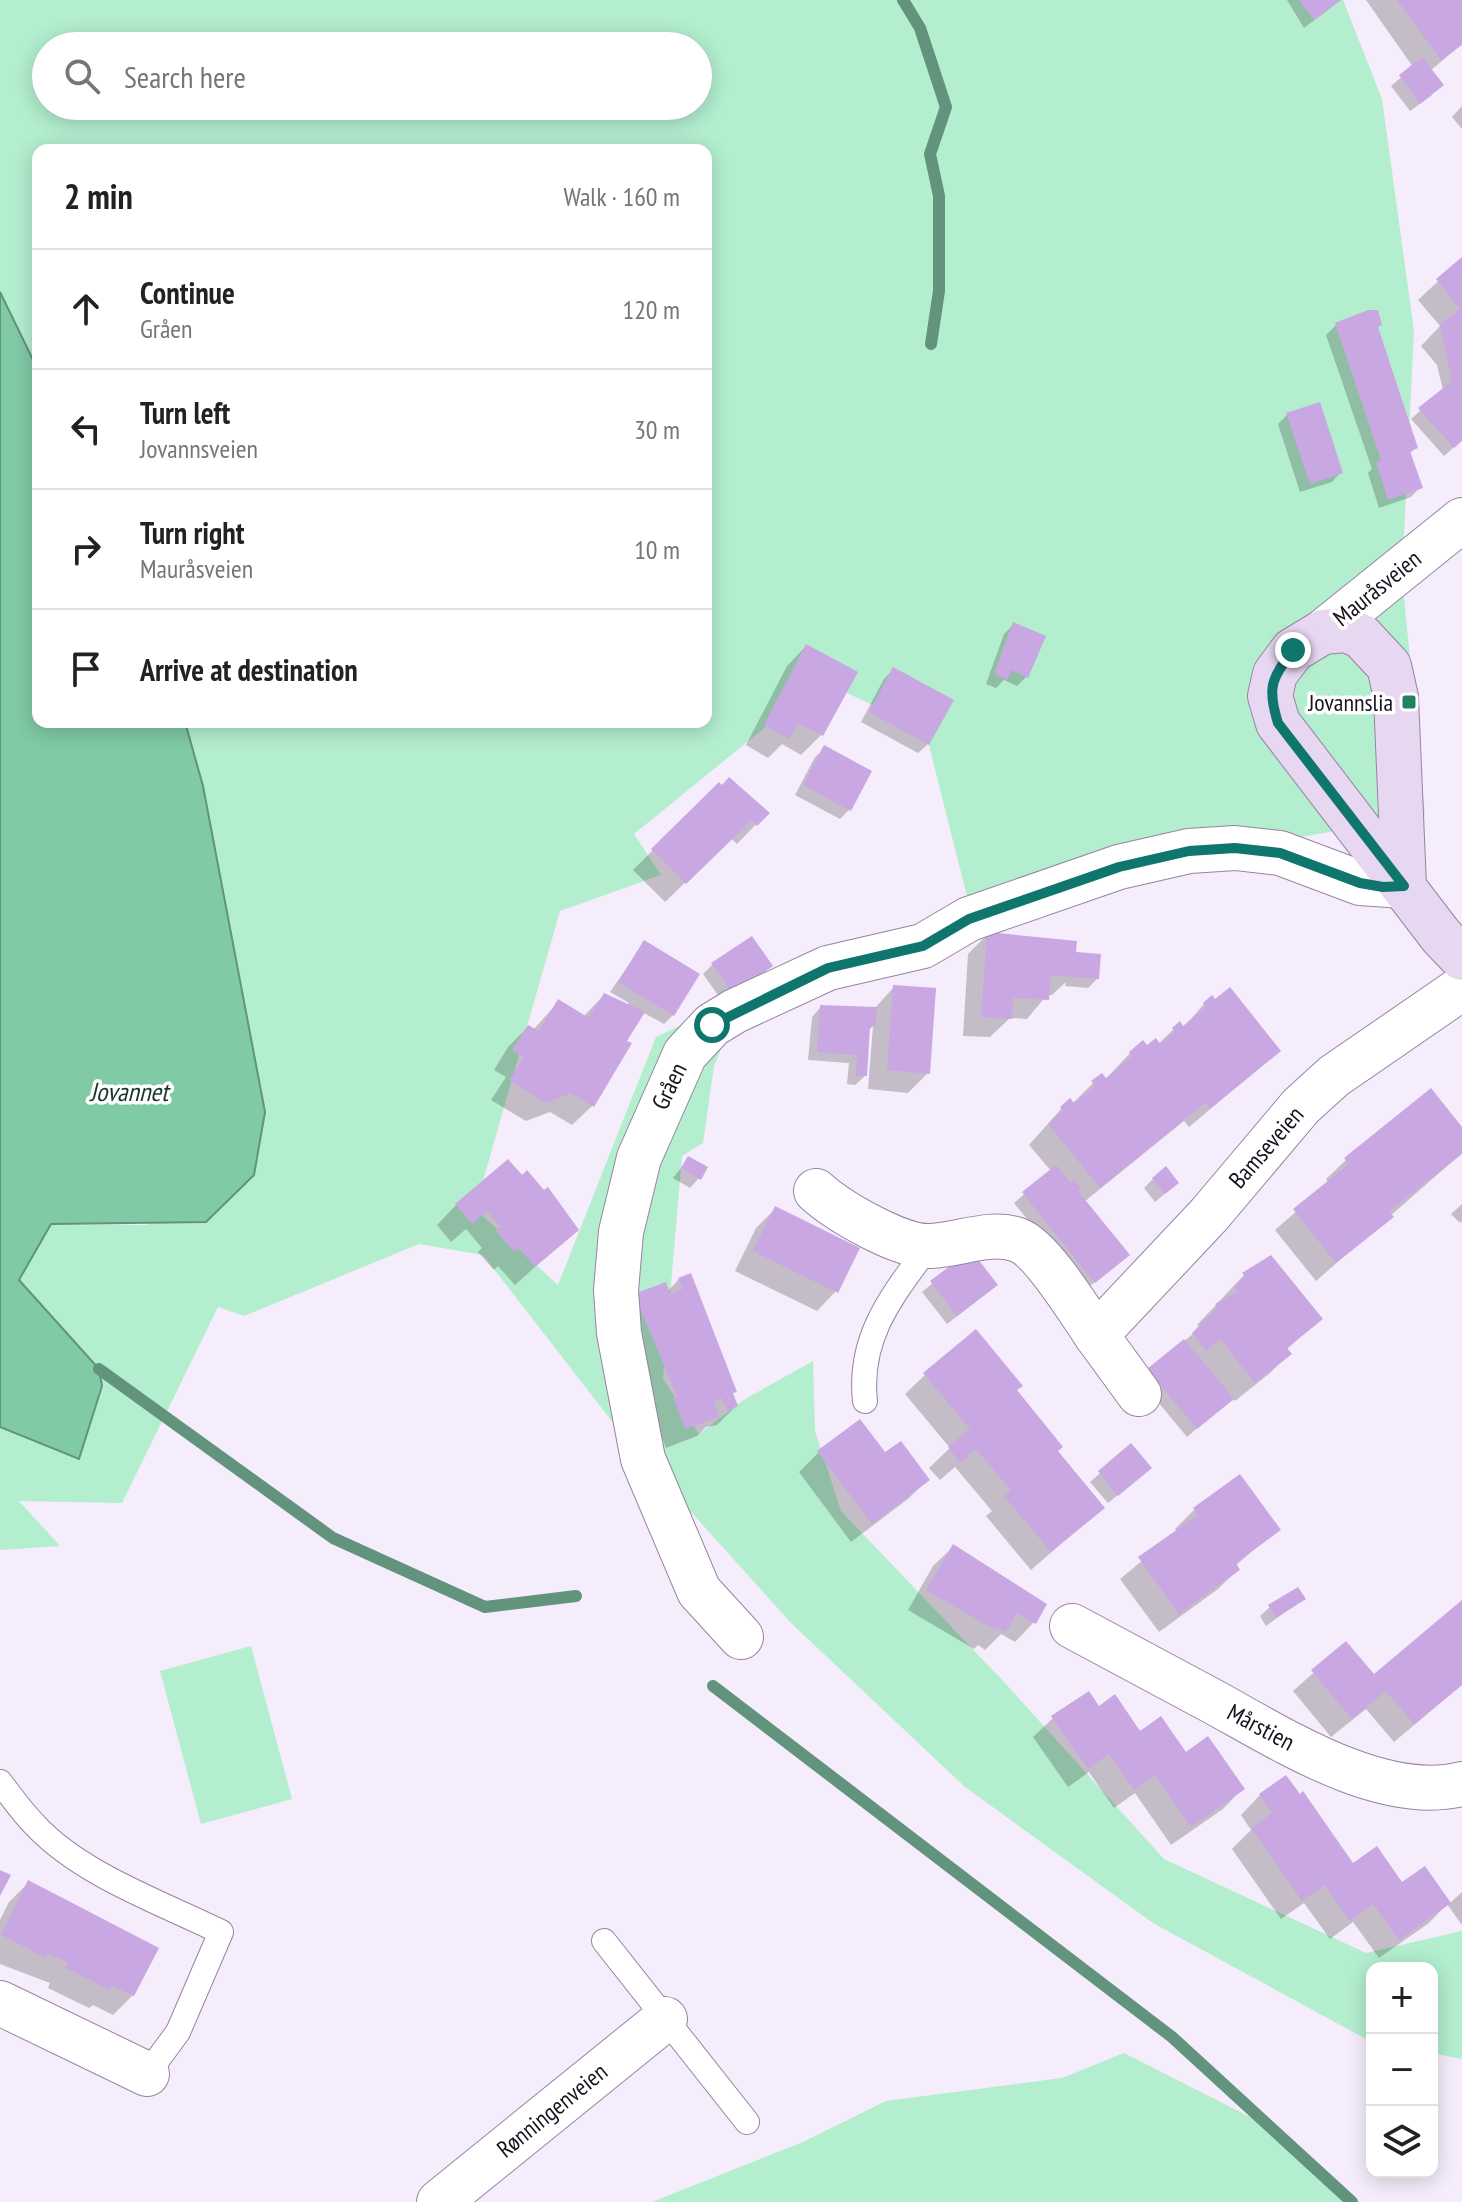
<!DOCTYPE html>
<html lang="en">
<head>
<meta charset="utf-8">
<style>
  :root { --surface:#fff; --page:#f2f2f2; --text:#222; --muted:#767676; --line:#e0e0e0 }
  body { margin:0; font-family:"PT Sans Narrow",sans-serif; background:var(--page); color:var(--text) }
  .controls { position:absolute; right:24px; bottom:24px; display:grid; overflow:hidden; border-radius:16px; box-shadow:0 4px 20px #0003 }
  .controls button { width:72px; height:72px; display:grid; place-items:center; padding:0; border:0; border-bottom:2px solid var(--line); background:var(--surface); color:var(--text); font:40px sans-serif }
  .stop { position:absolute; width:24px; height:24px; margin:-18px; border:6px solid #0f766e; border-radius:50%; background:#fff }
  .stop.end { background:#0f766e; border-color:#fff; box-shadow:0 2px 8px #0008 }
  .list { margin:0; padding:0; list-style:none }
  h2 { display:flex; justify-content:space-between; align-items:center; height:104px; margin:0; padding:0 32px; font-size:34px }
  h2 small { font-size:26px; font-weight:400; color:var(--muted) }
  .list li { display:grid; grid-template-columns:52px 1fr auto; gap:24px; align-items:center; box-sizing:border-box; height:120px; padding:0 32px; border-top:2px solid var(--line) }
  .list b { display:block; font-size:30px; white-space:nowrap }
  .list p { margin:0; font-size:26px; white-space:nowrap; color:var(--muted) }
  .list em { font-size:26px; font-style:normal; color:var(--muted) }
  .icon { flex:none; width:44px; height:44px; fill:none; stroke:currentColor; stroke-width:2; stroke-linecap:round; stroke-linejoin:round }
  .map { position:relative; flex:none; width:1462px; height:2202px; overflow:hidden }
  .search { position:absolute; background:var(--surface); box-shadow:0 4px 20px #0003; left:32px; top:32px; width:680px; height:88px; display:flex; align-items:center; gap:20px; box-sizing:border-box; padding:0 28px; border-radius:44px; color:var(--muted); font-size:30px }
  .panel { position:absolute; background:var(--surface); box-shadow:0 4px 20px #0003; left:32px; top:144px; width:680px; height:584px; border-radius:16px }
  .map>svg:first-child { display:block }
  .green { fill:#b3eecf; fill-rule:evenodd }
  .water { fill:#81caa6; stroke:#62937d; stroke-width:2 }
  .shadow { fill:#0003 }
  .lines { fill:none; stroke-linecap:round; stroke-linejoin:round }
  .stream { stroke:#62937d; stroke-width:12 }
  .building { fill:#c9a7e2 }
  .lane-casing { stroke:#9584a3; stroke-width:26 }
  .street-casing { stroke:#9584a3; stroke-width:46 }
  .secondary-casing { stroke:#9584a3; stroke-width:46 }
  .lane { stroke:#fff; stroke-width:24 }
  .street { stroke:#fff; stroke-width:44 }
  .secondary { stroke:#e7d7f1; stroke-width:44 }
  .route { stroke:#0f766e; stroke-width:10 }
  .poi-dot { fill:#20835d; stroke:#fff; stroke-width:3 }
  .labels { text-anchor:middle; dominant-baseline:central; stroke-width:7; stroke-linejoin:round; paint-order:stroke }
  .street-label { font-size:24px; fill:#18121d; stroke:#fff }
  .poi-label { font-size:24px; fill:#18121d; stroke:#fff; text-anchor:end }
  .water-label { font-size:26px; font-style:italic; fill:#173829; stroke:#fff }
</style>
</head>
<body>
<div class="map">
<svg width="1462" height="2202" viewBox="0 0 1462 2202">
  <rect width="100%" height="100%" fill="#f5edfb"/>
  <g class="green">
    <path d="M 0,0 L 1343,0 L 1382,99 L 1414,331 L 1402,576 L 1425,815 L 1206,854 L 971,912 L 925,730 L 822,681 L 634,834 L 661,875 L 560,911 L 475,1209 L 558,1285 L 656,1037 L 742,996 L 714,1066 L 703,1143 L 682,1156 L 663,1379 L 699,1434 L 745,1399 L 813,1361 L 815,1431 L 841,1511 L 1005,1683 L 1164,1859 L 1366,1953 L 1462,1931 L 1462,2059 L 1432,2053 L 1432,1968 L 1372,1968 L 1372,2040 L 1366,2039 L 1153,1923 L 965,1787 L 791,1623 L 628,1442 L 483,1255 L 419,1244 L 244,1316 L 218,1307 L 122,1503 L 19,1501 L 60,1546 L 0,1550 L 0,1427 L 79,1458 L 98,1369 L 19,1281 L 51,1224 L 146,1225 L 254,1175 L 265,1111 L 203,786 L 185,722 L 706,722 L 706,150 L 38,150 L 38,370 L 0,292 ZM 46,46 L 698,46 L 698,106 L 46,106 Z"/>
    <polygon points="251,1646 292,1799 201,1824 160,1671"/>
    <polygon points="1124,2053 1262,2123 1349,2202 652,2202 803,2142 886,2101 1062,2078"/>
  </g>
  <polygon class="water" points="0,292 38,370 38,722 185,722 203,786 265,1112 254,1175 206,1222 51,1224 19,1280 99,1369 102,1386 79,1459 0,1427"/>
  <g class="shadow">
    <polygon points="1287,0 1341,0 1304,28"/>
    <polygon points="1366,0 1462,0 1462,44 1430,71 1432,95 1410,111 1391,86 1413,67"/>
    <polygon points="1462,106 1462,129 1452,117"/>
    <polygon points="1462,259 1462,440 1444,456 1411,419 1443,390 1437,365 1421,346 1440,326 1418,300"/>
    <polygon points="1336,325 1376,328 1416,448 1409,454 1420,487 1411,497 1379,508 1368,473 1372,469 1326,335"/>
    <polygon points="1287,415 1341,472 1332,482 1300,492 1278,424"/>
    <polygon points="1014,624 1026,677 1017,686 1004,680 996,688 986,684 1004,634"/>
    <polygon points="806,646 855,673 821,735 801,755 782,744 768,758 746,745 787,666"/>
    <polygon points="894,669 928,744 918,753 861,722 884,679"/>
    <polygon points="825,748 849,810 840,819 795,795 815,757"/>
    <polygon points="719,784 767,813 737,844 731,838 665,902 633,870"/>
    <polygon points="988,934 1074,954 1098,978 1088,988 1065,986 1066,982 1052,995 1047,995 1027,1019 1010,1018 990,1037 963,1036 968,954"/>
    <polygon points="644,943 673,1015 664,1024 642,1012 624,1041 629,1044 592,1106 572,1125 550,1112 526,1121 491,1100 506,1077 494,1070 508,1047 528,1027 533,1030 558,1002 583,1017 604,995 627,1006 629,1003 610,992"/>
    <polygon points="713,964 770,966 723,1002 703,974"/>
    <polygon points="894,987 928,1073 908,1093 868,1089 873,1026 868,1031 865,1076 855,1085 847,1084 849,1063 808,1060 812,1017 821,1007 874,1009"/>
    <polygon points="1204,1004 1279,1051 1189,1127 1184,1121 1084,1202 1118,1264 1085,1290 1014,1203 1051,1171 1029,1145 1061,1109 1070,1101 1072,1104 1093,1083 1105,1080 1130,1053 1158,1044 1179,1024 1183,1028"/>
    <polygon points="1462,1130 1462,1153 1316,1281 1275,1230 1329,1183 1326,1179 1346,1160"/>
    <polygon points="689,1158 699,1178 690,1188 673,1178"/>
    <polygon points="522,1177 544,1192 548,1189 576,1230 515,1285 498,1266 494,1270 478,1252 482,1248 466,1229 451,1242 437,1225 456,1205"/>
    <polygon points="1153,1179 1177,1183 1155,1202 1144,1188"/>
    <polygon points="1462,1204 1462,1221 1460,1223 1451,1214"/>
    <polygon points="775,1209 836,1291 817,1311 735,1271 756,1228"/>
    <polygon points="970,1252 986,1294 947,1324 922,1292"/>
    <polygon points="1244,1275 1320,1319 1286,1350 1289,1354 1270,1373 1235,1401 1232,1398 1187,1437 1139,1379 1200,1328 1197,1325"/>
    <polygon points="679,1279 734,1392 732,1394 736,1406 717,1425 706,1427 697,1436 666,1448 655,1419 658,1416 615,1315 667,1292"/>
    <polygon points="925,1375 1015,1391 1056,1452 1102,1508 1031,1570 986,1516 992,1511 955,1467 940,1480 929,1468 950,1448 905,1394"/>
    <polygon points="1131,1446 1140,1477 1108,1503 1090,1482"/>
    <polygon points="818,1453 884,1455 927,1480 908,1499 851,1542 799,1472"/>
    <polygon points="1194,1510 1278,1529 1235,1566 1238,1569 1218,1589 1159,1632 1120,1579 1177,1532 1175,1529"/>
    <polygon points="953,1547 1034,1622 1015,1642 1001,1634 985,1650 978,1645 974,1649 908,1610 933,1566"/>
    <polygon points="1303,1599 1266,1626 1260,1616 1270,1607"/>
    <polygon points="1462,1603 1462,1685 1394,1742 1366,1709 1331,1737 1293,1691 1346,1644 1373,1677"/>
    <polygon points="1099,1708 1186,1755 1242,1789 1223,1809 1171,1845 1135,1793 1114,1808 1089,1772 1068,1787 1033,1737 1053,1718"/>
    <polygon points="1260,1795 1353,1866 1449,1904 1462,1892 1462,1925 1447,1904 1429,1923 1379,1958 1353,1922 1330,1939 1304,1903 1281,1919 1232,1849 1251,1830 1241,1815"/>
    <polygon points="29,1882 133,1995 113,2015 93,2005 89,2008 48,1988 50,1983 0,1964 0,1920 9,1902"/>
  </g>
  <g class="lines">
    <g class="stream">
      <polyline points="903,0 920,28 946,107 930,154 939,196 939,291 931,344"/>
      <polyline points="99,1369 333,1538 485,1607 576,1596"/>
      <polyline points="713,1686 1172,2037 1352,2202"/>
    </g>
  </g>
  <g class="building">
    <polygon points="1299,0 1341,0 1314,20"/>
    <polygon points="1397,0 1462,0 1462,45 1441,60"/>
    <polygon points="1422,57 1444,85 1420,104 1399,75"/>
    <polygon points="1462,257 1462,441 1454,448 1418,408 1452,381 1440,325 1460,309 1436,279"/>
    <polygon points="1368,310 1378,310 1382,325 1378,327 1418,448 1410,451 1423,488 1388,500 1376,462 1381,460 1335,323"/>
    <polygon points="1320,402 1343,473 1310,484 1286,413"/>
    <polygon points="1013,622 1046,636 1028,678 1012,670 1007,680 994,674"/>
    <polygon points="806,644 858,672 823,736 798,723 789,739 764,725"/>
    <polygon points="893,667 954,700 929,745 869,712"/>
    <polygon points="824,745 872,771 851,811 803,785"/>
    <polygon points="729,777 770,813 757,826 752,820 686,884 651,849 719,782 722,785"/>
    <polygon points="987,932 1077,941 1076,952 1101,954 1099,979 1051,975 1049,1000 1013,998 1012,1019 981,1017"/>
    <polygon points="752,936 773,966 733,994 711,963"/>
    <polygon points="644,940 700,974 674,1016 618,982"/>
    <polygon points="893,985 936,988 930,1074 887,1070"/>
    <polygon points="1230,987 1281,1051 1210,1109 1205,1103 1100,1188 1048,1124 1063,1111 1060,1107 1070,1098 1074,1103 1095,1086 1091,1081 1102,1073 1106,1078 1132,1056 1129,1052 1143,1040 1147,1045 1156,1038 1160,1044 1175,1032 1172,1028 1180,1021 1183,1026 1206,1007 1203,1003 1212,995 1215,999"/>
    <polygon points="604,993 645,1012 627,1041 632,1043 594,1107 571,1093 546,1103 509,1080 524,1057 512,1050 528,1025 539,1031 558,999 589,1018"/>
    <polygon points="820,1005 877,1007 875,1026 870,1026 867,1076 856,1076 857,1055 817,1052"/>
    <polygon points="1431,1088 1462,1127 1462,1154 1389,1211 1394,1217 1336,1263 1293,1209 1349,1164 1344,1158"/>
    <polygon points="688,1156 708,1167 701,1180 681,1168"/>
    <polygon points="508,1159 522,1175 527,1170 544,1190 548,1187 579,1230 535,1267 519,1248 514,1252 496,1231 501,1227 487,1211 472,1224 455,1204"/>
    <polygon points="1056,1165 1071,1183 1074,1180 1081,1189 1078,1191 1130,1255 1095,1283 1022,1192"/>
    <polygon points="1166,1166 1179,1183 1165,1194 1152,1178"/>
    <polygon points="775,1206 860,1248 838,1293 753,1251"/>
    <polygon points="971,1250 998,1285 957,1316 930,1281"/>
    <polygon points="1271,1255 1323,1319 1287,1348 1292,1354 1255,1383 1220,1339 1206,1351 1192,1333 1218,1307 1215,1304 1238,1291 1234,1286 1245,1277 1242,1273"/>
    <polygon points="691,1273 737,1392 733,1393 738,1406 727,1411 722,1398 714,1401 719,1417 685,1429 673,1397 677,1396 634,1294 666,1282 670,1294 683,1289 678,1278"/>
    <polygon points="976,1329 1023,1386 1017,1390 1063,1447 1058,1451 1105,1508 1051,1552 1004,1496 1011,1490 976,1449 960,1463 948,1447 970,1429 923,1373"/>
    <polygon points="1184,1339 1234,1399 1197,1429 1147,1369"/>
    <polygon points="860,1419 885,1452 901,1441 930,1480 872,1524 817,1451"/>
    <polygon points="1131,1443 1152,1468 1118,1496 1098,1471"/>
    <polygon points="1240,1474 1281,1530 1236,1563 1240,1570 1179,1614 1138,1557 1198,1515 1193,1508"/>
    <polygon points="953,1544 1047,1604 1036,1624 1017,1613 1006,1632 998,1627 995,1630 926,1590"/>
    <polygon points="1298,1587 1306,1599 1276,1618 1268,1605"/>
    <polygon points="1462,1600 1462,1685 1414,1724 1386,1691 1352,1719 1311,1670 1346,1641 1374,1674"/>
    <polygon points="1089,1691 1099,1706 1115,1694 1140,1731 1161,1716 1186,1752 1208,1736 1245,1789 1191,1827 1155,1775 1134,1790 1109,1754 1088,1769 1051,1716"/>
    <polygon points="1286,1775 1300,1794 1303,1791 1353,1863 1377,1846 1402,1882 1425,1866 1451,1903 1399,1940 1373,1904 1350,1921 1325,1885 1302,1901 1251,1828 1272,1813 1259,1794"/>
    <polygon points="0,1870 11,1875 0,1896"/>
    <polygon points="28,1880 159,1948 134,1996 112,1986 110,1990 66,1968 68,1963 48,1953 46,1958 1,1935"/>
  </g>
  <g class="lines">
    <g class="lane-casing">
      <g id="lane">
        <path d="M 865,1401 C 858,1337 892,1296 928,1247"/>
        <path d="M 0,1782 C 11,1796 22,1812 35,1825 C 80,1874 162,1903 221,1932 L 178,2032 L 147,2074"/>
        <polyline points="604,1941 747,2122"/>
      </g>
    </g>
    <g class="street-casing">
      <g id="street">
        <polyline points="1323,632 1462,520"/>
        <path d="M 816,1191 C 838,1211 901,1248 931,1246 C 959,1245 990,1230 1018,1240 C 1042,1249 1081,1313 1096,1335 L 1209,1215 L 1301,1106 L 1334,1076 L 1462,988"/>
        <polyline points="1096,1335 1139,1394"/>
        <path d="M 1072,1626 C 1119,1651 1165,1676 1212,1701 C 1280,1738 1381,1804 1462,1784"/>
        <polyline points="741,1637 699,1591 643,1459 619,1333 616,1290 621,1232 639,1158 685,1054 712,1025 735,1011 828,968 923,946 969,919 1119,867 1189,851 1235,848 1280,853 1360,883 1404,886"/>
        <polyline points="0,2003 147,2074"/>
        <polyline points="439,2202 665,2019"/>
      </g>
    </g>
    <g class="secondary-casing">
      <polyline id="secondary" points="1404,886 1396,697 1389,666 1361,636 1345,630 1323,632 1293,650 1275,674 1270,696 1278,723 1441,936 1462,958"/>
    </g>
    <use href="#lane" class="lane"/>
    <use href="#street" class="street"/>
    <use href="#secondary" class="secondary"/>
  </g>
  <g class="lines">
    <path class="route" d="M 712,1025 L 828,968 L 923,946 L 969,919 L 1119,867 L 1189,851 L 1235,848 L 1280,853 L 1360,883 L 1383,887 L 1404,886 L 1278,723 C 1267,688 1271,679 1293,650"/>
  </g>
  <rect class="poi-dot" x="1401" y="694" width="16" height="16" rx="4"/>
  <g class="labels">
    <g class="street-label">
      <text transform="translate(1377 588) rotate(-39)">Mauråsveien</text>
      <text transform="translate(669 1086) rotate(-64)">Gråen</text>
      <text transform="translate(1266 1147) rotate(-49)">Bamseveien</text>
      <text transform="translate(1261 1727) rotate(28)">Mårstien</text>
      <text transform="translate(552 2110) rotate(-39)">Rønningenveien</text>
    </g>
    <g class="poi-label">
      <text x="1393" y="702">Jovannslia</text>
    </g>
    <g class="water-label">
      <text x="129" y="1091">Jovannet</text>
    </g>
  </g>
</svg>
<div class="controls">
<button>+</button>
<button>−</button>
<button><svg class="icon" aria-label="layers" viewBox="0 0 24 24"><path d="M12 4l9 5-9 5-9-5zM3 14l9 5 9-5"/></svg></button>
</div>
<div class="stop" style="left:712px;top:1025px"></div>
<div class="stop end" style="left:1293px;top:650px"></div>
<div class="search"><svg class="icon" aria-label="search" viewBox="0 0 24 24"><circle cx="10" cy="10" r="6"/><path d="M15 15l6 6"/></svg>Search here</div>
<section class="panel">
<h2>2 min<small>Walk · 160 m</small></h2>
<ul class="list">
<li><svg class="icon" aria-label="ahead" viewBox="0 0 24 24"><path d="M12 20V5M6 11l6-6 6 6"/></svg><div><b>Continue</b><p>Gråen</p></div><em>120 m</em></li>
<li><svg class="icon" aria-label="left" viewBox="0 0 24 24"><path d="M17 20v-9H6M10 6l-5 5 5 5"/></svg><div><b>Turn left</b><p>Jovannsveien</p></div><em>30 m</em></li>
<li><svg class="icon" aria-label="right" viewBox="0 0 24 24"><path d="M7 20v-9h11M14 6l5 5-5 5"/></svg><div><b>Turn right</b><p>Mauråsveien</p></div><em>10 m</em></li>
<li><svg class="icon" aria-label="arrive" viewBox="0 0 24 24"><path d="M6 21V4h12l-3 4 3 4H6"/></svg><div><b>Arrive at destination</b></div></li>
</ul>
</section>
</div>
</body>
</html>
